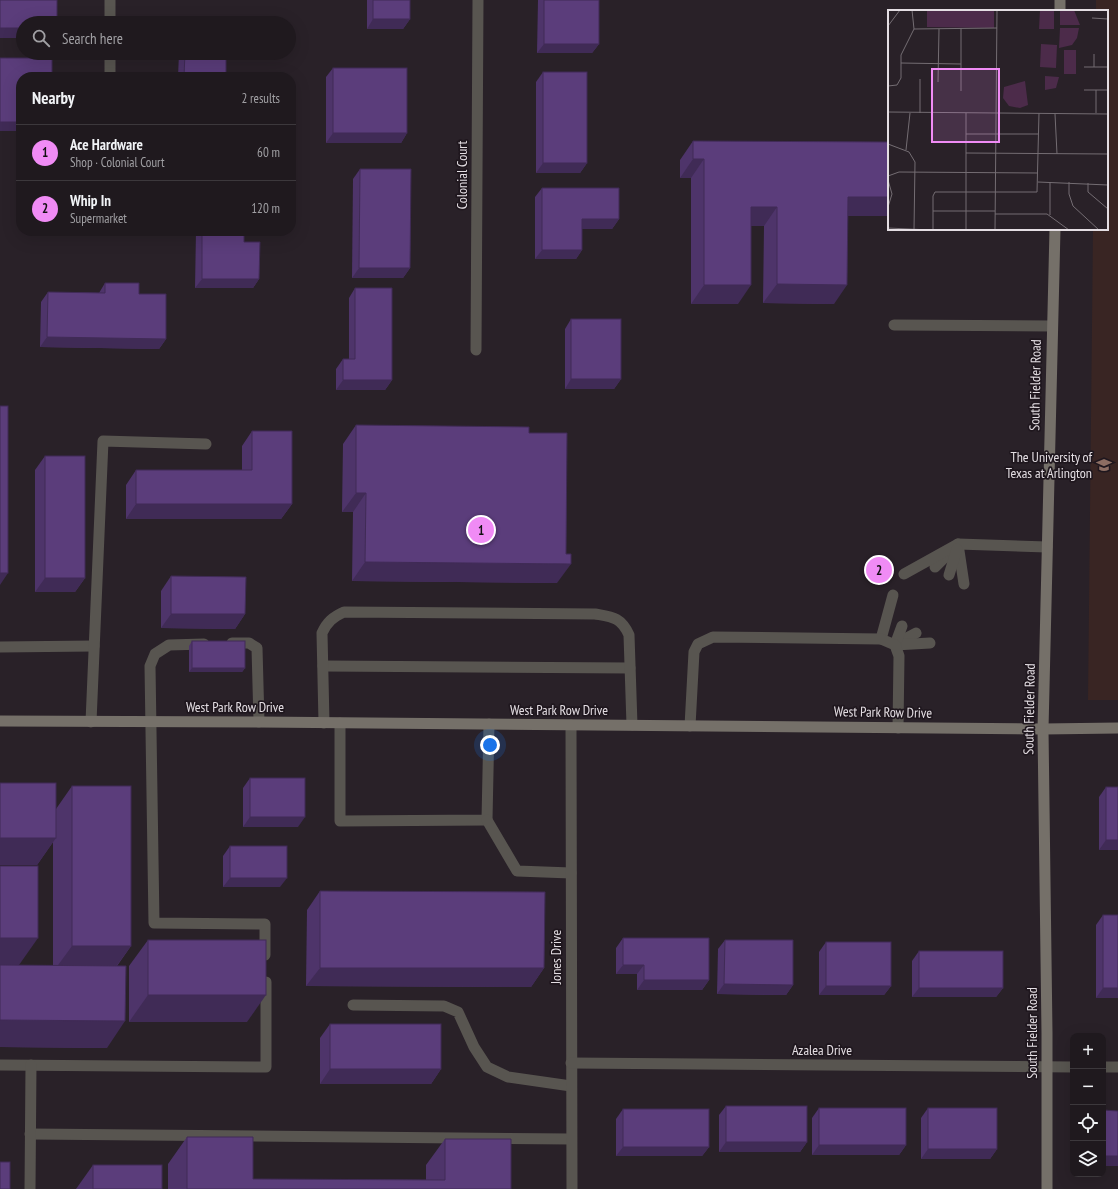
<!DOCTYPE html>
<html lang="en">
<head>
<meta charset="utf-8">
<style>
  :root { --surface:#1f191e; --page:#272227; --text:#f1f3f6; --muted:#a1a0a4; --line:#3c383c; --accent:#f08bf5 }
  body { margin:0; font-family:"PT Sans Narrow",sans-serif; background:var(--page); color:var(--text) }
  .controls { position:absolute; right:12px; bottom:12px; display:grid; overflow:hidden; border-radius:8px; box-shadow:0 4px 16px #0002 }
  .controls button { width:36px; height:36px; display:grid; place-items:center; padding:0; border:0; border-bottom:1px solid var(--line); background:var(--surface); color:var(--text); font:20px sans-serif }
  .you { position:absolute; left:490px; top:745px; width:14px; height:14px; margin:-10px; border:3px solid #fff; border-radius:50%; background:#1a73e8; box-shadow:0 0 0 6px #1a73e833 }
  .badge { display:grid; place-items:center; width:26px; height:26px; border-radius:50%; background:var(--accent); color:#111; font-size:13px; font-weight:700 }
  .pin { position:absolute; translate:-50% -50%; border:2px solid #fff; box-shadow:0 1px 4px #0006 }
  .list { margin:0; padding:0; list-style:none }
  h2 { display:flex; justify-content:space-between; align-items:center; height:52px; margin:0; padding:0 16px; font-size:17px }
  h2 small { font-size:13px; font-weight:400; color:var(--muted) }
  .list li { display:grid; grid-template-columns:26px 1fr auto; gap:12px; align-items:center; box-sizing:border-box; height:56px; padding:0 16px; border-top:1px solid var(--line) }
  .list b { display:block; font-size:15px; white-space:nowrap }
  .list p { margin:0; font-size:13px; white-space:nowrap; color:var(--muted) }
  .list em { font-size:13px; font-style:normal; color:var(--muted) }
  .icon { flex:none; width:22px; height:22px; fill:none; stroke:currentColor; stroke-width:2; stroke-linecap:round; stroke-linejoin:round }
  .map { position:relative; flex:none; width:1118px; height:1189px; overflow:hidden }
  .search { position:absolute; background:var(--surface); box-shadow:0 4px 16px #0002; left:16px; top:16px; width:280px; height:44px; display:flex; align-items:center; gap:10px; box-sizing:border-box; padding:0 14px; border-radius:22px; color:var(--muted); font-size:15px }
  .panel { position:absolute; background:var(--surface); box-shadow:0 4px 16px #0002; left:16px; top:72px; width:280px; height:164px; border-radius:16px }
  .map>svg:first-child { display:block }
  .education { fill:#392523 }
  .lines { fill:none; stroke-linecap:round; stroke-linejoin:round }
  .service { stroke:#585550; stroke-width:11 }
  .minor { stroke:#585550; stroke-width:11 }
  .secondary { stroke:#757069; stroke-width:11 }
  .wall { fill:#4e346a }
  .shaded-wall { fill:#402b56 }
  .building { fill:#5b3d7b; stroke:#402b56 }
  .labels { text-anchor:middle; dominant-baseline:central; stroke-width:3.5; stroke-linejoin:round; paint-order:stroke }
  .street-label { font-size:14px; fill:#e4dee3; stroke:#1f171e }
  .poi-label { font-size:14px; fill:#e4dee3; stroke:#1f171e; text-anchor:end }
  .inset-road { fill:none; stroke:#746d73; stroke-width:1 }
  .view { fill:#f08bf5; fill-opacity:0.15; stroke:#f08bf5; stroke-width:2 }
  .inset-edge { fill:none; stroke:#e4dee3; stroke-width:2 }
</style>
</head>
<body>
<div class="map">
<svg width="1118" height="1189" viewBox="0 0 1118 1189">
  <rect width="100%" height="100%" fill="#292128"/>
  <polygon class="education" points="1096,0 1118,0 1118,700 1088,700 1093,229 1107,229 1107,11 1096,11"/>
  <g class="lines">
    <g class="service">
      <polyline points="894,325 1052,326"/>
      <polyline points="958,544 964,584"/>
      <polyline points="935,567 949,553"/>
      <polyline points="904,574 958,544 1047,547"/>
      <polyline points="949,575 957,549"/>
      <polyline points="881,639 893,595"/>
      <polyline points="232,643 249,643 257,648 259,722"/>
      <polyline points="897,643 916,633"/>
      <polyline points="204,644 169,645 155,654 150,666 154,923 265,924 265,955"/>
      <polyline points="895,645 930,643"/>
      <polyline points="895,645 902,626"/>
      <polyline points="0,647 94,646"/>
      <polyline points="323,666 630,668"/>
      <polyline points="91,722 103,441 206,444"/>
      <path d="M 324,723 L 322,633 C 327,622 333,617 344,612 L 595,614 C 612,617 621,617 629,635 L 632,725"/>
      <polyline points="340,723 340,821 487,820 489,724"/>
      <polyline points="690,726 694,652 698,644 713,637 881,639 895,645 899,656 898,728"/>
      <polyline points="487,820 517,871 571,873"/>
      <polyline points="353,1005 444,1006 458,1012 474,1047 487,1067 508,1077 571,1086"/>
      <polyline points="0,1065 266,1067 266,982"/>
      <polyline points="30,1134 571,1139"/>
      <polyline points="30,1189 31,1065"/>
    </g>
    <g class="minor">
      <polyline points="110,23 110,0"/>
      <polyline points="110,77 110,53"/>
      <polyline points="476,350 478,0"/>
      <polyline points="571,725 572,1189"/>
      <polyline points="571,1063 1073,1067"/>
      <polyline points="1103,1067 1118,1067"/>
    </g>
    <g class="secondary">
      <polyline points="1060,11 1060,0"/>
      <polyline points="0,721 259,722 1043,729 1118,728"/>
      <polyline points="1047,1189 1047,1033 1043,729 1055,229"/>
    </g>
  </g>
  <g class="wall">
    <polygon points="367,0 410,0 410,19 403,29 367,29"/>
    <polygon points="538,0 599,0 599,44 592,53 537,53"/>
    <polygon points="179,53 226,53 226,77 178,77"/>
    <polygon points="333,68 407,133 401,143 326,143 326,77"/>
    <polygon points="543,72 587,163 580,173 536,173 536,82"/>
    <polygon points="693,141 889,216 848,216 834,304 763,303 764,226 751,226 738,304 691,304 691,178 680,178 680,160"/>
    <polygon points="360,169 410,268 403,278 352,278 353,179"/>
    <polygon points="542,188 619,219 612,229 582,229 582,250 576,259 535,259 535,197"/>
    <polygon points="196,231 244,231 244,242 259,279 253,288 195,288"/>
    <polygon points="105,283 139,294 166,339 159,349 40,347 41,302 48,292 99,293"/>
    <polygon points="355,288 392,380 385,390 336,390 336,369 343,359 349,359 349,298"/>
    <polygon points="571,319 621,379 614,389 565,389 565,329"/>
    <polygon points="356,425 529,433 557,583 352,581 353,512 342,512 343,444"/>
    <polygon points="252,431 292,504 281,519 126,519 126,485 136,470 242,470 242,446"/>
    <polygon points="45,456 85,578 75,592 35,592 35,470"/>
    <polygon points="171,576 245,614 235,629 161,628 161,591"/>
    <polygon points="192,641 245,668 242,672 189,672 189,646"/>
    <polygon points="250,778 298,827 243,827 243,788"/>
    <polygon points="72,786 131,946 117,966 107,1048 0,1047 0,965 53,965 53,842 37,865 0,865 56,809"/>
    <polygon points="1106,787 1118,850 1099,850 1099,797"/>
    <polygon points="230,846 280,887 223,887 223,856"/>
    <polygon points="320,891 544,968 531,987 306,986 307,910"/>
    <polygon points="1103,915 1118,998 1096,998 1096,925"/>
    <polygon points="623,938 709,980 702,990 637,990 637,974 616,974 616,948"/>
    <polygon points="148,940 247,1022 129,1022 129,966"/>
    <polygon points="725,940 793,985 786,995 717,994 718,949"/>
    <polygon points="826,942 891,986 884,995 819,995 819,952"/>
    <polygon points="919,951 1003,988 996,997 912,997 912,961"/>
    <polygon points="330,1024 441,1069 431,1084 320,1084 320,1038"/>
    <polygon points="726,1106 807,1142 800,1152 719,1152 719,1115"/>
    <polygon points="819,1108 906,1145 899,1155 812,1155 812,1118"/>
    <polygon points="928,1108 997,1149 990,1159 921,1159 921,1118"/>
    <polygon points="623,1109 709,1147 702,1156 616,1156 616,1119"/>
    <polygon points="187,1137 253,1179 426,1180 426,1165 445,1139 511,1189 168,1189 168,1164"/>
    <polygon points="93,1165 162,1189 76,1189"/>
  </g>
  <g class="shaded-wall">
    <polygon points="373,19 410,19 403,29 367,29"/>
    <rect x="0" y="28" width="23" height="10"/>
    <polygon points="544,44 599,44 592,53 537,53"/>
    <rect x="0" y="122" width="21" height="9"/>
    <polygon points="333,133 407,133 401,143 326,143"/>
    <polygon points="693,159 704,159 691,178 680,178"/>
    <polygon points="543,163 587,163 580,173 536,173"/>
    <polygon points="848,197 889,197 889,216 834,216"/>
    <polygon points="751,207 777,207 764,226 738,226"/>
    <polygon points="582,219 619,219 612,229 576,229"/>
    <polygon points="542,250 582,250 576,259 535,259"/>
    <polygon points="359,268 410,268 403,278 352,278"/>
    <polygon points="202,279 259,279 253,288 195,288"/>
    <polygon points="777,284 847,285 834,304 763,303"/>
    <polygon points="704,285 751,285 738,304 691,304"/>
    <polygon points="47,337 166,339 159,349 40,347"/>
    <polygon points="571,379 621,379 614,389 565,389"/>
    <polygon points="343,380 392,380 385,390 336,390"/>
    <polygon points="356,493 366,493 353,512 342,512"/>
    <polygon points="136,504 292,504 281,519 126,519"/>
    <polygon points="365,562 571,564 557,583 352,581"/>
    <polygon points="0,573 8,573 0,585"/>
    <polygon points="45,578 85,578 75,592 35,592"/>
    <polygon points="171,614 245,614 235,629 161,628"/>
    <polygon points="192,668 245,668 242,672 189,672"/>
    <polygon points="250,817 305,817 298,827 243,827"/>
    <polygon points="0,838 56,838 37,865 0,865"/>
    <polygon points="1106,840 1118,840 1118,850 1099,850"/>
    <polygon points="230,878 287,878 280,887 223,887"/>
    <polygon points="0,938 38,938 19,965 0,965"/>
    <polygon points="72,946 131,946 112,972 53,972"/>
    <polygon points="623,965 644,965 637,974 616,974"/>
    <polygon points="320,968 544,968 531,987 306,986"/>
    <polygon points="644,980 709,980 702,990 637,990"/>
    <polygon points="724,984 793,985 786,995 717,994"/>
    <polygon points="826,986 891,986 884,995 819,995"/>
    <polygon points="919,988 1003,988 996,997 912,997"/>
    <polygon points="1103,988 1118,988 1118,998 1096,998"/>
    <polygon points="148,995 266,995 247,1022 129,1022"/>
    <polygon points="0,1020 125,1021 107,1048 0,1047"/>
    <polygon points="330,1069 441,1069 431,1084 320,1084"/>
    <polygon points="726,1142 807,1142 800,1152 719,1152"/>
    <polygon points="819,1145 906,1145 899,1155 812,1155"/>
    <polygon points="623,1147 709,1147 702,1156 616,1156"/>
    <polygon points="928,1149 997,1149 990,1159 921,1159"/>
    <rect x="1103" y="1156" width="15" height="10"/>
  </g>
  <g class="building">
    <polygon points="0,0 57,0 57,23 23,23 23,28 0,28"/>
    <rect x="373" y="0" width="37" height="19"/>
    <rect x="544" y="0" width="55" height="44"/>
    <polygon points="185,53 226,53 226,77 184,77"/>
    <polygon points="0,58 52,58 52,77 21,77 21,122 0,122"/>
    <rect x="333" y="68" width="74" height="65"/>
    <rect x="543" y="72" width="44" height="91"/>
    <polygon points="693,141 888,142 889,197 848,197 847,285 777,284 777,207 751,207 751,285 704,285 704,159 693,159"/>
    <polygon points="360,169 411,169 410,268 359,268"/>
    <polygon points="542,188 619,188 619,219 582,219 582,250 542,250"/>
    <polygon points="202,231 244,231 244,242 260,242 259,279 202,279"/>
    <polygon points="105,283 139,283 139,294 166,294 166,339 47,337 48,292 105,293"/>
    <polygon points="355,288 392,288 392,380 343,380 343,359 355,359"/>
    <rect x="571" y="319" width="50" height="60"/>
    <rect x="0" y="406" width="8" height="167"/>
    <polygon points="356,425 529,427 529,433 567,433 566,554 571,554 571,564 365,562 366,493 356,493"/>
    <polygon points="252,431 292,431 292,504 136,504 136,470 252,470"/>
    <rect x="45" y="456" width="40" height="122"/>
    <polygon points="171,576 246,577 245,614 171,614"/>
    <rect x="192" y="641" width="53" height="27"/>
    <rect x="250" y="778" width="55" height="39"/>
    <rect x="0" y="783" width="56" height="55"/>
    <rect x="72" y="786" width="59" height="160"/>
    <rect x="1106" y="787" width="12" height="53"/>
    <rect x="230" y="846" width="57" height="32"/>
    <rect x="0" y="866" width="38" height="72"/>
    <polygon points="320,891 545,892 544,968 320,968"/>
    <rect x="1103" y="915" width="15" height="73"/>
    <polygon points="623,938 709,938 709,980 644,980 644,965 623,965"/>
    <rect x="148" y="940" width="118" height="55"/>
    <polygon points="725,940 793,940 793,985 724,984"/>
    <rect x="826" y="942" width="65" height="44"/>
    <rect x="919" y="951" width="84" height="37"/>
    <polygon points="0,965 126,966 125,1021 0,1020"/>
    <rect x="330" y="1024" width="111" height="45"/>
    <rect x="726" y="1106" width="81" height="36"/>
    <rect x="819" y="1108" width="87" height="37"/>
    <rect x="928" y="1108" width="69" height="41"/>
    <rect x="623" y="1109" width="86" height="38"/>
    <polygon points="1103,1110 1118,1111 1118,1156 1103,1156"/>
    <polygon points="187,1137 253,1137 253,1179 445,1180 445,1139 511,1139 511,1189 187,1189"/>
    <rect x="0" y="1162" width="10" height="27"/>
    <rect x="93" y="1165" width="69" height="24"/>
  </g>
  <defs>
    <g id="university-bare" transform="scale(1.2)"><path d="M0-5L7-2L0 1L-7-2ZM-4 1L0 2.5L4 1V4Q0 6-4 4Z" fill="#8d6e63" stroke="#1f171e" stroke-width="2.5" paint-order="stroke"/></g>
  </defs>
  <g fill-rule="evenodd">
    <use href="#university-bare" x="1104" y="465"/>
  </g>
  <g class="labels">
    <g class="street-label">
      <text transform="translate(462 175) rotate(-90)">Colonial Court</text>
      <text transform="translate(1035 385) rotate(-89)">South Fielder Road</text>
      <text x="235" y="707">West Park Row Drive</text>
      <text transform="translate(1029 709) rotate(-89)">South Fielder Road</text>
      <text x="559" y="710">West Park Row Drive</text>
      <text transform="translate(883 712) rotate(1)">West Park Row Drive</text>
      <text transform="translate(556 957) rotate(-90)">Jones Drive</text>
      <text transform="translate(1032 1033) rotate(-90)">South Fielder Road</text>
      <text x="822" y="1050">Azalea Drive</text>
    </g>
    <g class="poi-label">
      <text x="1092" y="457">The University of<tspan x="1092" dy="16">Texas at Arlington</tspan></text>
    </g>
  </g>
  <g transform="translate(888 10)">
    <rect width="220" height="220" fill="#292128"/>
    <path d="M 39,0 L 106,0 L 106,18 L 39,17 ZM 152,0 L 166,0 L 166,19 L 151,19 ZM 172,0 L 186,0 L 192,15 L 172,15 ZM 172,18 L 191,18 L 189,28 L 184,35 L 171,38 ZM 153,34 L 169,35 L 168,58 L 152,57 ZM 176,40 L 188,40 L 188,64 L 176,64 ZM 157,66 L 171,67 L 168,78 L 157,80 ZM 137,71 L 140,95 L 132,98 L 121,96 L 115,88 L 116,77 Z" fill="#4c2b4a"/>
    <path class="inset-road" d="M 204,8 L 220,9M 0,16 L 12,0M 26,19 L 109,18M 206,44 L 206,57M 13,53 L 73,54M 196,57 L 220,57M 32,69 L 32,103M 50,72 L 51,19M 0,76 L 9,75 L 13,68 L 13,45 L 26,19 L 24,0M 196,80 L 220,80M 208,80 L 208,103M 73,81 L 73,18M 0,102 L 220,104M 78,103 L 78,220M 167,104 L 169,144M 78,124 L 150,124M 0,134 L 21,142 L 27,152 L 26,220M 18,140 L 22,103M 78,143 L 220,144M 0,166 L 11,162 L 150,163M 0,170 L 4,184 L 0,197M 150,172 L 220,175M 181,172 L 181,184 L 185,196 L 211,220M 200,173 L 200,182 L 220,199M 45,201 L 107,201M 107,204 L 159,204 L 181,220M 162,205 L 162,172M 0,218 L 42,220M 45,220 L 45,186 L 47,182 L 149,182 L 151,103M 107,220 L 109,0"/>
    <path class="view" d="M 44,59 L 111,59 L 111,132 L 44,132 Z"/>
    <rect width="220" height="220" class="inset-edge"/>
  </g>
</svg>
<div class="controls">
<button>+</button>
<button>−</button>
<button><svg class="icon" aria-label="locate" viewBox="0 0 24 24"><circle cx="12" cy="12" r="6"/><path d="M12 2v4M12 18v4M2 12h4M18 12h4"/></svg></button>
<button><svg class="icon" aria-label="layers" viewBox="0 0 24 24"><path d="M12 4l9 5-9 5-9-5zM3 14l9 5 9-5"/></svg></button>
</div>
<div class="you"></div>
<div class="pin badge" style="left:481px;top:530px">1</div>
<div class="pin badge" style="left:879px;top:570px">2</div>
<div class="search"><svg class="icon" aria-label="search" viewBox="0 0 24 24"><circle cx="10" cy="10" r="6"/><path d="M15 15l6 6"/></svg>Search here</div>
<section class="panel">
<h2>Nearby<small>2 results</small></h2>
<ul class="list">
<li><span class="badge">1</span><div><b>Ace Hardware</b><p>Shop · Colonial Court</p></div><em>60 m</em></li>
<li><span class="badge">2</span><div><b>Whip In</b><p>Supermarket</p></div><em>120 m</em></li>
</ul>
</section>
</div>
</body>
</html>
